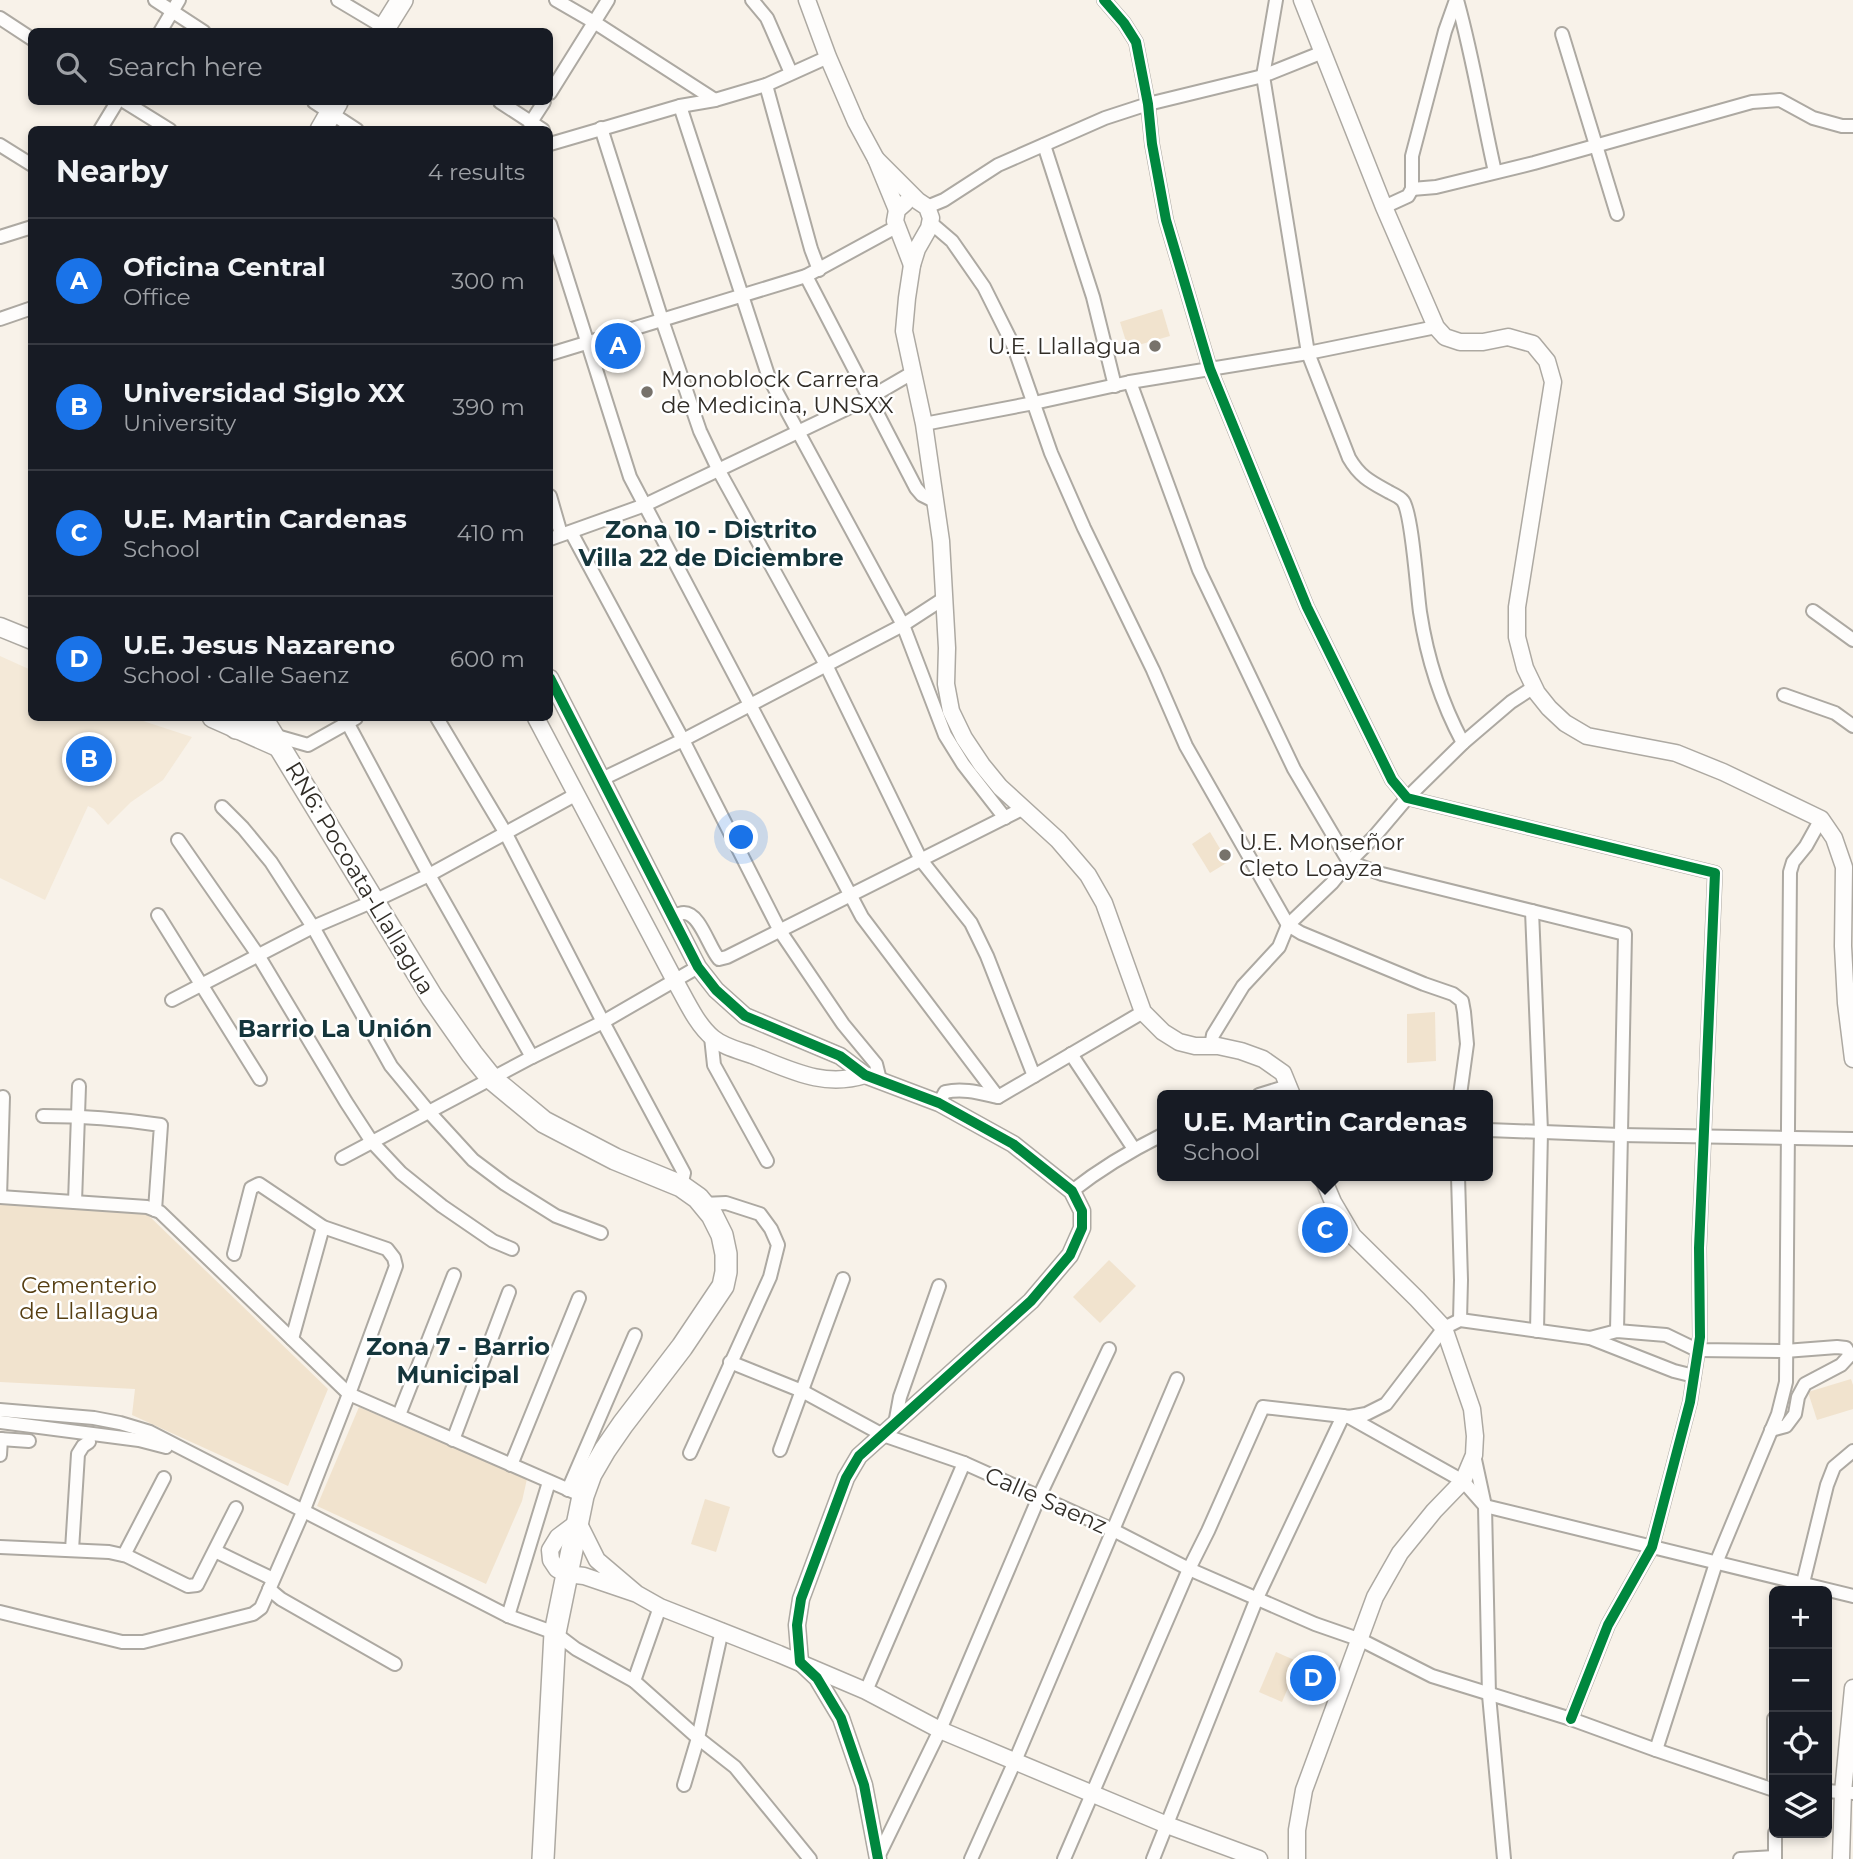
<!DOCTYPE html>
<html lang="en">
<head>
<meta charset="utf-8">
<style>
  :root { --surface:#171b24; --page:#20242c; --text:#f1f3f6; --muted:#9ea1a6; --line:#363941; --accent:#1a73e8 }
  body { margin:0; font-family:Montserrat,sans-serif; background:var(--page); color:var(--text) }
  .controls { position:absolute; right:21px; bottom:21px; display:grid; overflow:hidden; border-radius:10px; box-shadow:0 4px 10px #0003 }
  .controls button { width:63px; height:63px; display:grid; place-items:center; padding:0; border:0; border-bottom:2px solid var(--line); background:var(--surface); color:var(--text); font:35px sans-serif }
  .you { position:absolute; left:742px; top:838px; width:24px; height:24px; margin:-18px; border:5px solid #fff; border-radius:50%; background:#1a73e8; box-shadow:0 0 0 10px #1a73e833 }
  .badge { display:grid; place-items:center; width:46px; height:46px; border-radius:50%; background:var(--accent); color:#fff; font-size:23px; font-weight:700 }
  .pin { position:absolute; translate:-50% -50%; border:4px solid #fff; box-shadow:0 2px 7px #0006 }
  .popup { position:absolute; left:1157px; top:1090px; width:336px; height:91px; box-sizing:border-box; display:grid; place-content:center; border-radius:10px; background:var(--surface); filter:drop-shadow(0 2px 5px #0005); font-size:23px; white-space:nowrap; color:var(--muted) }
  .popup b { font-size:26px; color:var(--text) }
  .popup::after { content:''; position:absolute; left:50%; top:100%; margin-left:-14px; border:14px solid transparent; border-top-color:var(--surface) }
  .list { margin:0; padding:0; list-style:none }
  h2 { display:flex; justify-content:space-between; align-items:center; height:91px; margin:0; padding:0 28px; font-size:30px }
  h2 small { font-size:23px; font-weight:400; color:var(--muted) }
  .list li { display:grid; grid-template-columns:46px 1fr auto; gap:21px; align-items:center; box-sizing:border-box; height:126px; padding:0 28px; border-top:2px solid var(--line) }
  .list b { display:block; font-size:26px; white-space:nowrap }
  .list p { margin:0; font-size:23px; white-space:nowrap; color:var(--muted) }
  .list em { font-size:23px; font-style:normal; color:var(--muted) }
  .icon { flex:none; width:38px; height:38px; fill:none; stroke:currentColor; stroke-width:2; stroke-linecap:round; stroke-linejoin:round }
  .map { position:relative; flex:none; width:1853px; height:1859px; overflow:hidden }
  .search { position:absolute; background:var(--surface); box-shadow:0 4px 10px #0003; left:28px; top:28px; width:525px; height:77px; display:flex; align-items:center; gap:18px; box-sizing:border-box; padding:0 24px; border-radius:10px; color:var(--muted); font-size:26px }
  .panel { position:absolute; background:var(--surface); box-shadow:0 4px 10px #0003; left:28px; top:126px; width:525px; height:595px; border-radius:10px }
  .map>svg:first-child { display:block }
  .built { fill:#f4e9d8 }
  .green { fill:#f1e3ce }
  .lines { fill:none; stroke-linecap:round; stroke-linejoin:round }
  .minor-casing { stroke:#ada9a2; stroke-width:16 }
  .tertiary-casing { stroke:#ada9a2; stroke-width:19 }
  .secondary-casing { stroke:#ada9a2; stroke-width:21 }
  .trunk-casing { stroke:#ada9a2; stroke-width:24 }
  .minor { stroke:#fefdfc; stroke-width:12 }
  .tertiary { stroke:#fefdfc; stroke-width:16 }
  .secondary { stroke:#fefdfc; stroke-width:18 }
  .trunk { stroke:#fefdfc; stroke-width:21 }
  .cycleway-casing { stroke:#fff; stroke-width:15 }
  .cycleway { stroke:#00873e; stroke-width:10 }
  .poi-dot { fill:#77726b; stroke:#fff; stroke-width:2.5 }
  .labels { text-anchor:middle; dominant-baseline:central; stroke-width:5; stroke-linejoin:round; paint-order:stroke }
  .poi-label { font-size:23px; fill:#312d27; stroke:#fff; text-anchor:start }
  .street-label { font-size:23px; fill:#312d27; stroke:#fff }
  .park-label { font-size:23px; fill:#563e12; stroke:#fff }
  .neighbourhood-label { font-size:24px; font-weight:bold; fill:#15363c; stroke:#fff }
</style>
</head>
<body>
<div class="map">
<svg width="1853" height="1859" viewBox="0 0 1853 1859">
  <rect width="100%" height="100%" fill="#f8f2e9"/>
  <polygon class="built" points="0,656 31,670 32,718 134,718 192,737 163,780 131,802 108,825 94,809 88,806 45,900 0,878"/>
  <g class="green">
    <polygon points="1162,309 1170,336 1128,348 1120,322"/>
    <polygon points="1210,832 1228,862 1210,873 1192,844"/>
    <polygon points="1435,1012 1436,1061 1407,1063 1407,1014"/>
    <polygon points="0,1203 146,1213 328,1389 288,1486 132,1415 135,1389 0,1382"/>
    <polygon points="1109,1260 1136,1286 1100,1323 1073,1297"/>
    <polygon points="1851,1379 1853,1385 1853,1409 1817,1420 1808,1392"/>
    <polygon points="359,1407 527,1479 522,1501 486,1584 317,1506"/>
    <polygon points="705,1499 730,1507 716,1552 691,1544"/>
    <polygon points="1276,1652 1299,1662 1282,1702 1259,1692"/>
  </g>
  <g class="lines">
    <g class="minor-casing">
      <g id="minor">
        <polyline points="155,0 204,32"/>
        <polyline points="338,0 390,31"/>
        <polyline points="556,0 594,22 715,100"/>
        <polyline points="752,0 767,18 791,73"/>
        <polyline points="1104,0 1124,23 1136,42 1148,104 1152,144 1166,220 1210,369 1307,607 1392,780 1407,798 1715,873 1699,1248 1700,1337 1690,1402 1652,1547 1608,1625 1571,1719"/>
        <path d="M 1276,0 L 1263,76 L 1308,353 L 1349,458 C 1360,477 1371,482 1389,492 C 1393,494 1400,497 1403,501 C 1412,513 1417,591 1420,612 C 1427,658 1441,702 1463,743"/>
        <path d="M 1457,0 C 1473,57 1482,115 1495,172"/>
        <polyline points="0,18 32,39"/>
        <polyline points="160,32 179,0"/>
        <polyline points="1562,34 1617,214"/>
        <polyline points="766,85 811,249 819,270"/>
        <polyline points="550,93 608,0"/>
        <polyline points="125,102 170,130"/>
        <polyline points="314,102 357,130"/>
        <polyline points="500,102 543,130"/>
        <polyline points="680,106 769,378 903,625 945,735 963,764 1005,818"/>
        <polyline points="601,128 662,320 700,431 719,471 826,665 921,860 971,923 987,956 1034,1076"/>
        <polyline points="530,129 531,122 544,102"/>
        <polyline points="100,130 117,102"/>
        <polyline points="550,144 680,106 715,100 766,85 828,57"/>
        <polyline points="0,145 32,165"/>
        <polyline points="1044,145 1093,297 1115,386"/>
        <polyline points="1412,189 1436,187 1534,163 1752,102 1780,100 1813,118 1842,126 1853,126"/>
        <polyline points="927,207 944,200 998,165 1105,118 1148,104 1263,76 1323,52"/>
        <polyline points="1384,207 1408,196 1412,189 1412,156 1445,31 1456,0"/>
        <polyline points="931,223 952,241 984,287 1014,347 1051,453 1084,528 1153,670 1186,746 1288,925 1301,933 1424,984 1453,994 1462,1001 1464,1012 1467,1044 1460,1095"/>
        <polyline points="550,224 630,477 862,917 998,1097"/>
        <polyline points="0,237 32,227"/>
        <polyline points="806,276 916,488 922,495 936,502"/>
        <polyline points="0,319 32,308"/>
        <polyline points="550,354 806,276 896,227"/>
        <polyline points="1130,382 1199,570 1294,769 1349,862 1382,874 1625,934 1617,1331"/>
        <polyline points="924,424 1034,403 1130,382 1308,353 1436,327"/>
        <polyline points="550,496 561,534"/>
        <polyline points="571,532 683,740 780,931 843,1024 876,1064 880,1080"/>
        <polyline points="550,539 645,505 869,398 912,373"/>
        <polyline points="1813,611 1853,640"/>
        <polyline points="1784,695 1835,713 1853,726"/>
        <polyline points="437,718 505,832 603,1022 684,1173 681,1186"/>
        <polyline points="347,722 429,875 532,1057"/>
        <polyline points="273,735 308,745 356,718"/>
        <polyline points="602,779 683,740 903,625 943,599"/>
        <polyline points="222,807 243,828 271,862 313,927 391,1066 429,1112 473,1160 505,1184 556,1216 601,1233"/>
        <polyline points="178,840 258,955 346,1102 372,1142 401,1173 442,1206 493,1241 512,1249"/>
        <polyline points="1532,911 1541,1131 1537,1331"/>
        <polyline points="158,915 260,1079"/>
        <path d="M 673,916 C 675,915 682,913 684,913 C 700,913 709,948 719,959 L 727,957 L 1024,808"/>
        <polyline points="172,1000 313,927 374,901 429,875 575,795"/>
        <polyline points="711,1037 714,1065 767,1161"/>
        <polyline points="1211,1046 1213,1035 1243,986 1279,947 1288,925 1332,883 1349,862 1374,837 1407,798 1463,743 1511,702 1534,687"/>
        <polyline points="1071,1054 1134,1149"/>
        <polyline points="1259,1095 1288,1086"/>
        <path d="M 939,1103 L 945,1092 C 964,1088 980,1093 998,1097 L 1143,1012"/>
        <path d="M 43,1116 C 83,1116 121,1119 161,1125 L 155,1210"/>
        <polyline points="1488,1130 1620,1135 1853,1139"/>
        <polyline points="342,1158 532,1057 603,1022 698,967"/>
        <polyline points="1458,1176 1461,1280 1460,1320"/>
        <path d="M 1072,1191 C 1100,1169 1130,1151 1162,1135"/>
        <polyline points="0,1197 147,1207 160,1212 349,1394 583,1496"/>
        <polyline points="0,1197 3,1097"/>
        <polyline points="75,1202 79,1086"/>
        <polyline points="1590,1338 1674,1371 1694,1376"/>
        <polyline points="292,1339 323,1227"/>
        <polyline points="730,1362 802,1391 883,1435 964,1463 1113,1530 1189,1569 1315,1624 1361,1640 1432,1676 1571,1719 1656,1750 1774,1790"/>
        <polyline points="0,1410 94,1418 120,1423 150,1432 508,1616 555,1633 576,1649 634,1681 698,1738 735,1767 810,1859"/>
        <polyline points="399,1415 454,1275"/>
        <polyline points="1349,1417 1463,1481 1485,1506 1853,1596"/>
        <polyline points="0,1422 139,1440 166,1447"/>
        <polyline points="895,1424 900,1397 939,1286"/>
        <polyline points="0,1439 29,1441"/>
        <polyline points="453,1440 509,1292"/>
        <polyline points="780,1450 843,1279"/>
        <polyline points="690,1453 770,1277 778,1245 771,1229 760,1214 726,1203 703,1204"/>
        <polyline points="0,1455 1,1439"/>
        <polyline points="1474,1455 1485,1506 1489,1695 1504,1859"/>
        <polyline points="511,1465 579,1298"/>
        <polyline points="568,1490 635,1335"/>
        <polyline points="0,1547 109,1552 127,1556 188,1586 197,1585 236,1508"/>
        <polyline points="72,1550 78,1454 83,1446 89,1442"/>
        <polyline points="215,1551 273,1579"/>
        <polyline points="124,1555 164,1478"/>
        <polyline points="269,1589 281,1599 395,1664"/>
        <polyline points="1801,1591 1827,1485 1834,1467 1853,1451"/>
        <polyline points="0,1612 122,1642 143,1642 253,1614 261,1608 303,1512 349,1394 396,1266 394,1258 387,1249 323,1227 259,1184 251,1188 234,1254"/>
        <polyline points="508,1616 549,1482"/>
        <polyline points="634,1681 660,1607"/>
        <polyline points="866,1691 964,1463"/>
        <polyline points="1774,1719 1774,1779"/>
        <polyline points="1656,1750 1716,1563 1778,1414 1786,1382 1790,872 1793,862 1806,846 1821,819"/>
        <polyline points="684,1785 698,1738 722,1630"/>
        <polyline points="1827,1791 1853,1793"/>
        <polyline points="1775,1833 1775,1859"/>
        <polyline points="878,1857 940,1730 1039,1497 1109,1349"/>
        <polyline points="971,1859 1015,1761 1177,1379"/>
        <polyline points="1064,1859 1189,1569 1208,1531 1263,1407 1343,1416"/>
        <polyline points="1153,1859 1257,1598 1343,1416 1349,1417 1366,1414 1386,1404 1444,1328 1460,1320 1590,1338 1617,1331 1666,1335 1697,1350 1785,1351 1837,1347 1846,1348 1850,1355 1841,1365 1805,1384 1798,1397 1795,1414 1786,1426 1771,1430"/>
        <polyline points="1740,1859 1775,1857"/>
      </g>
    </g>
    <g class="tertiary-casing">
      <g id="tertiary">
        <polyline points="807,0 828,57 856,122 876,159 897,210"/>
        <polyline points="1302,0 1384,207 1436,327 1445,337 1460,342 1483,342 1508,337 1533,344 1547,361 1553,382 1517,607 1517,637 1525,668 1537,693 1549,708 1565,723 1587,736 1676,753 1723,772 1821,819 1834,838 1844,867 1843,946 1846,1003 1853,1059"/>
        <polyline points="876,159 918,201 927,207 931,218 929,228 917,249 912,265 907,298 904,331 924,424 941,541 947,648 946,684 951,711 964,738 982,765 1000,787 1058,840 1088,875 1104,903 1143,1012 1163,1032 1179,1042 1195,1046 1218,1046 1241,1051 1263,1059 1283,1073 1292,1095"/>
        <polyline points="905,203 897,210 895,221 912,265"/>
        <polyline points="550,678 698,967 716,990 745,1016 840,1056 865,1075 939,1103 1013,1144 1072,1191 1082,1211 1082,1228 1070,1255 1031,1301 859,1456 846,1478 801,1599 797,1625 800,1662 817,1678 841,1718 864,1785 878,1859"/>
        <path d="M 536,718 L 674,979 C 685,998 696,1024 713,1038 C 724,1047 738,1050 752,1055 C 791,1070 823,1088 865,1075"/>
        <polyline points="637,1594 597,1560 578,1522 558,1537 550,1550 551,1560 557,1569 567,1574 584,1576 637,1594 660,1607 779,1654 866,1691 940,1730 1167,1825 1259,1859"/>
        <polyline points="1297,1859 1297,1830 1304,1790 1375,1597 1400,1553 1434,1511 1463,1481 1474,1455 1475,1436 1472,1409 1444,1328 1417,1299 1353,1236 1333,1202 1322,1176"/>
        <polyline points="1841,1859 1843,1792 1853,1688"/>
      </g>
    </g>
    <g class="secondary-casing">
      <g id="secondary">
        <polyline points="0,627 32,640"/>
        <polyline points="212,718 282,749"/>
      </g>
    </g>
    <g class="trunk-casing">
      <g id="trunk">
        <polyline points="382,32 402,0"/>
        <polyline points="321,130 337,102"/>
        <polyline points="262,718 432,997 472,1054 492,1079 544,1122 615,1159 681,1186 698,1198 712,1215 722,1235 726,1254 726,1272 723,1286 682,1347 623,1424 605,1450 591,1474 583,1496 555,1633 543,1859"/>
        <polyline points="236,728 249,723 252,718"/>
      </g>
    </g>
    <use href="#minor" class="minor"/>
    <use href="#tertiary" class="tertiary"/>
    <use href="#secondary" class="secondary"/>
    <use href="#trunk" class="trunk"/>
    <g class="cycleway-casing">
      <g id="cycleway">
        <polyline points="1104,0 1124,23 1136,42 1148,104 1152,144 1166,220 1210,369 1307,607 1392,780 1407,798 1715,873 1699,1248 1700,1337 1690,1402 1652,1547 1608,1625 1571,1719"/>
        <polyline points="550,678 698,967 716,990 745,1016 840,1056 865,1075 939,1103 1013,1144 1072,1191 1082,1211 1082,1228 1070,1255 1031,1301 859,1456 846,1478 801,1599 797,1625 800,1662 817,1678 841,1718 864,1785 878,1859"/>
      </g>
    </g>
    <use href="#cycleway" class="cycleway"/>
  </g>
  <g class="poi-dot">
    <circle cx="1155" cy="346" r="7"/>
    <circle cx="647" cy="392" r="7"/>
    <circle cx="1225" cy="855" r="7"/>
  </g>
  <g class="labels">
    <g class="poi-label">
      <text x="1141" y="346" text-anchor="end">U.E. Llallagua</text>
      <text x="661" y="379">Monoblock Carrera<tspan x="661" dy="26">de Medicina, UNSXX</tspan></text>
      <text x="1239" y="842">U.E. Monseñor<tspan x="1239" dy="26">Cleto Loayza</tspan></text>
    </g>
    <g class="street-label">
      <text transform="translate(360 878) rotate(59)">RN6: Pocoata-Llallagua</text>
      <text transform="translate(1046 1500) rotate(24)">Calle Saenz</text>
    </g>
    <g class="park-label">
      <text x="89" y="1285">Cementerio<tspan x="89" dy="26">de Llallagua</tspan></text>
    </g>
    <g class="neighbourhood-label">
      <text x="711" y="529">Zona 10 - Distrito<tspan x="711" dy="28">Villa 22 de Diciembre</tspan></text>
      <text x="335" y="1028">Barrio La Unión</text>
      <text x="458" y="1346">Zona 7 - Barrio<tspan x="458" dy="28">Municipal</tspan></text>
    </g>
  </g>
</svg>
<div class="controls">
<button>+</button>
<button>−</button>
<button><svg class="icon" aria-label="locate" viewBox="0 0 24 24"><circle cx="12" cy="12" r="6"/><path d="M12 2v4M12 18v4M2 12h4M18 12h4"/></svg></button>
<button><svg class="icon" aria-label="layers" viewBox="0 0 24 24"><path d="M12 4l9 5-9 5-9-5zM3 14l9 5 9-5"/></svg></button>
</div>
<div class="you"></div>
<div class="pin badge" style="left:618px;top:346px">A</div>
<div class="pin badge" style="left:89px;top:759px">B</div>
<div class="pin badge" style="left:1325px;top:1230px">C</div>
<div class="popup"><b>U.E. Martin Cardenas</b>School</div>
<div class="pin badge" style="left:1313px;top:1678px">D</div>
<div class="search"><svg class="icon" aria-label="search" viewBox="0 0 24 24"><circle cx="10" cy="10" r="6"/><path d="M15 15l6 6"/></svg>Search here</div>
<section class="panel">
<h2>Nearby<small>4 results</small></h2>
<ul class="list">
<li><span class="badge">A</span><div><b>Oficina Central</b><p>Office</p></div><em>300 m</em></li>
<li><span class="badge">B</span><div><b>Universidad Siglo XX</b><p>University</p></div><em>390 m</em></li>
<li><span class="badge">C</span><div><b>U.E. Martin Cardenas</b><p>School</p></div><em>410 m</em></li>
<li><span class="badge">D</span><div><b>U.E. Jesus Nazareno</b><p>School · Calle Saenz</p></div><em>600 m</em></li>
</ul>
</section>
</div>
</body>
</html>
